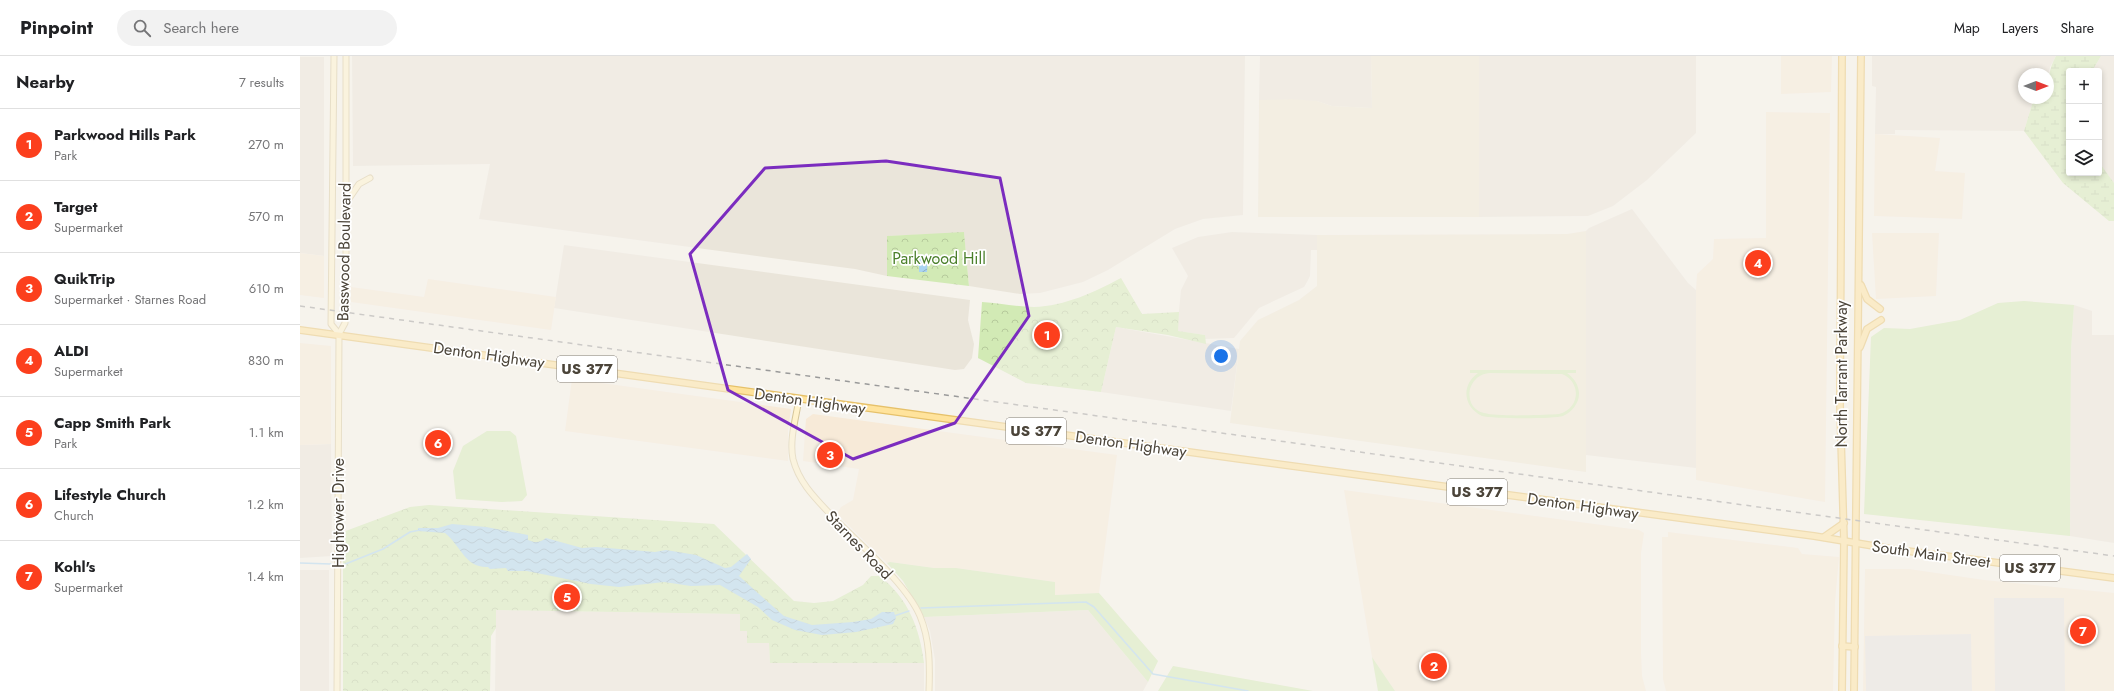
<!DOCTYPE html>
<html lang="en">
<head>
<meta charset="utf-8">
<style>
  :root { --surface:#fff; --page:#f2f2f2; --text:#202124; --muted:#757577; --line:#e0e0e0; --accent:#fc3f1d }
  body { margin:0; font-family:Jost,sans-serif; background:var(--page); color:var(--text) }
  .controls { position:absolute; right:12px; top:12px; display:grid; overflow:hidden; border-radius:4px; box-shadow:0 2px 6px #0003 }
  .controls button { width:36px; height:36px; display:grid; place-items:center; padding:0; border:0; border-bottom:1px solid var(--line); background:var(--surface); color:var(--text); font:20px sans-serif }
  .compass { position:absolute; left:1718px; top:12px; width:36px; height:36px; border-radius:50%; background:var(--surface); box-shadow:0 2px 6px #0003; rotate:90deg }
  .you { position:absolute; left:921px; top:300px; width:14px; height:14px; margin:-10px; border:3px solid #fff; border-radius:50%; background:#1a73e8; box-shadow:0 0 0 6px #1a73e833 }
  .badge { display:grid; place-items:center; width:26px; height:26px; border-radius:50%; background:var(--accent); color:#fff; font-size:13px; font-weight:700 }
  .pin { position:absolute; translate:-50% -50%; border:2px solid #fff; box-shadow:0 1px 4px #0006 }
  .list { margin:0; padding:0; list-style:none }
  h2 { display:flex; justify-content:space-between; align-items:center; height:52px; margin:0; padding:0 16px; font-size:17px }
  h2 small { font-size:13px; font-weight:400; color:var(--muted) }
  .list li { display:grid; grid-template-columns:26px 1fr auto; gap:12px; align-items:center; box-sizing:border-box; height:72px; padding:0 16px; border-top:1px solid var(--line) }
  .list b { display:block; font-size:15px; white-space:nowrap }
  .list p { margin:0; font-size:13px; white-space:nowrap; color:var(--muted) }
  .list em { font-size:13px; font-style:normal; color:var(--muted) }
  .icon { flex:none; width:22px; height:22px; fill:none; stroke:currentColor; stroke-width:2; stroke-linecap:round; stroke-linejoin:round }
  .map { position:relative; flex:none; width:1814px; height:635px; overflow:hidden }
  header { display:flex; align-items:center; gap:24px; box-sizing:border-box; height:56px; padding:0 20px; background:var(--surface); border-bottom:1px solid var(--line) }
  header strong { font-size:19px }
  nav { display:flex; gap:22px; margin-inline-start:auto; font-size:14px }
  .search { width:280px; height:36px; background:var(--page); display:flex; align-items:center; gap:10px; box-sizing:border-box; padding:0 14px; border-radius:22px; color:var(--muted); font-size:15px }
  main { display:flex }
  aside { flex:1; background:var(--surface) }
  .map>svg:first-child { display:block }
  .residential { fill:#eae5da }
  .commercial { fill:#f7ead8 }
  .education { fill:#efe8d6 }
  .green { fill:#d2eab5; fill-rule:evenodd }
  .forest { fill:url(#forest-crowns) }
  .wetland { fill:url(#wetland-marsh) }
  .parking { fill:#e5e3e0 }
  .water { fill:url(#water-waves) }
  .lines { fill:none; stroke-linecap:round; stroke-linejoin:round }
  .stream { stroke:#a9d4f2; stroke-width:1.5 }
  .secondary-casing { stroke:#d6c79b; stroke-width:7 }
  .primary-casing { stroke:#e6c16a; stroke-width:8 }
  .secondary { stroke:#fff3cd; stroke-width:5 }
  .primary { stroke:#ffe39c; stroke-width:5.5 }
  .rail { stroke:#9a9a9a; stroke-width:1.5; stroke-dasharray:5 5; stroke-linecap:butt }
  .marked { fill:none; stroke:#7b2cbf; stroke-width:3; stroke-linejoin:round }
  .labels { text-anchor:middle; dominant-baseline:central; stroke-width:3.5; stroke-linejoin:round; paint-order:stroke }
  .shield { fill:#fff; stroke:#817c74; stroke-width:1 }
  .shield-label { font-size:15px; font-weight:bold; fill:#4b4439 }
  .street-label { font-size:16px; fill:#4b4439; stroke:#fff }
  .park-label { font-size:16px; fill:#4a7f2a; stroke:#fff }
</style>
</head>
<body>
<header>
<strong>Pinpoint</strong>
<div class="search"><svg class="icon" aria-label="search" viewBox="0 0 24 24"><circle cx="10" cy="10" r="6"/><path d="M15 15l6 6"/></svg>Search here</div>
<nav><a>Map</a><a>Layers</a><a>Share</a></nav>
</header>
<main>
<aside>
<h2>Nearby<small>7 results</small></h2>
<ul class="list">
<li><span class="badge">1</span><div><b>Parkwood Hills Park</b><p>Park</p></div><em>270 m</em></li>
<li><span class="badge">2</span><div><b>Target</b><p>Supermarket</p></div><em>570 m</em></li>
<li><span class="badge">3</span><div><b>QuikTrip</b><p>Supermarket · Starnes Road</p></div><em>610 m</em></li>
<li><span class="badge">4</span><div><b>ALDI</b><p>Supermarket</p></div><em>830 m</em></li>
<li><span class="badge">5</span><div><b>Capp Smith Park</b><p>Park</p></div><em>1.1 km</em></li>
<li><span class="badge">6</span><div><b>Lifestyle Church</b><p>Church</p></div><em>1.2 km</em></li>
<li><span class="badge">7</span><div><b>Kohl's</b><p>Supermarket</p></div><em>1.4 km</em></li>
</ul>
</aside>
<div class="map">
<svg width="1814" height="635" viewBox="0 0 1814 635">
  <defs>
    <pattern id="forest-crowns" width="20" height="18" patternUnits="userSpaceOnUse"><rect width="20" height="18" fill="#d2eab5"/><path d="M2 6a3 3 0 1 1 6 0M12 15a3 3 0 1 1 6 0" fill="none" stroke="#b6ca9c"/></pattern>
    <pattern id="wetland-marsh" width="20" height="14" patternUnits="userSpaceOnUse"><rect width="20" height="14" fill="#d2eab5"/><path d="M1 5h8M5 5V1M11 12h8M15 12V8" fill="none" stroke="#b6ca9c"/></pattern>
    <pattern id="water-waves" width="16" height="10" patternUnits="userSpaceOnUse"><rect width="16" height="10" fill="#a9d4f2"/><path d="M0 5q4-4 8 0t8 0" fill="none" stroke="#8caec5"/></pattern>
  </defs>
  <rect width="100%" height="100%" fill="#f6f3ec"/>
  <g class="residential">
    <polygon points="52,0 945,0 943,159 903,163 875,173 808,214 783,226 740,237 720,238 669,230 664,177 588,180 587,220 555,213 179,163 190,108 53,110"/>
    <polygon points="960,0 1071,0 1072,52 1032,50 1017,45 959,44"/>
    <polygon points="1179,0 1396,0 1396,77 1347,124 1313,150 1288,160 1179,161"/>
    <polygon points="1572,0 1756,0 1750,11 1748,20 1748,18 1724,18 1724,42 1734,42 1724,75 1595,74 1595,78 1575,78 1576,31 1572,30"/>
    <polygon points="1801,0 1814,0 1814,127 1799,106 1799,15 1792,15"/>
    <polygon points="0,1 24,1 24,200 0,197"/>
    <polygon points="1332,153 1388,227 1396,234 1396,412 1286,399 1286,175 1289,172"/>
    <polygon points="932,176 1017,179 1017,194 1011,194 1010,220 1007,226 1004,231 959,252 934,282 905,283 905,279 877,275 881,234 888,220 872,192 898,181"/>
    <polygon points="264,189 670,244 668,264 674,288 672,302 664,313 655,314 254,252"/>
    <polygon points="1774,249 1792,255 1792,279 1814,279 1814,487 1770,480 1771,294"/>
    <polygon points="816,271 939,293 931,355 801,336"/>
    <polygon points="31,388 32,500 0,502 0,389"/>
    <rect x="0" y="514" width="29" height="121"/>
    <polygon points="196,554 440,558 440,574 447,575 469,587 470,607 624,607 624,635 195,635"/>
    <polygon points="788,554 848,626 843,635 635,635 635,604 630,575 624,561"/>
  </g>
  <g class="commercial">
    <polygon points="1481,0 1532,0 1531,36 1481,38"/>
    <polygon points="1466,56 1530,57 1525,446 1396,424 1396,234 1397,218 1413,203 1414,183 1466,182"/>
    <polygon points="1575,78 1640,82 1635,115 1665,117 1662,163 1574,160"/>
    <polygon points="1572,177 1639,177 1636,240 1576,243"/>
    <polygon points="0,197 24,200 24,242 0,239"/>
    <polygon points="128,223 256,241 251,274 51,246 51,231 124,241"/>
    <polygon points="0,287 31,290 31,388 0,389"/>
    <polygon points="272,323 491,353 488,375 488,405 265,375"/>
    <polygon points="513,358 817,399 799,537 755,539 755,526 656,512 634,512 590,506 587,507 537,458 541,451 553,444 559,413 503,405 506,363"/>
    <polygon points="1044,434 1339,474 1344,477 1341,497 1341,597 1342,620 1346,635 1095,635 1072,601"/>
    <polygon points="1368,476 1498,492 1502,498 1539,501 1535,546 1533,635 1366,635 1363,623 1362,481 1368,481"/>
    <polygon points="1565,513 1609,513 1684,524 1814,537 1814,635 1563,635"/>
  </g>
  <g class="education">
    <polygon points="1071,0 1179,0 1179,161 958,161 959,44 992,43 1017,45 1032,50 1072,52"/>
    <polygon points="1286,175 1286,416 930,367 940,285 958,264 999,244 1017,230 1017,179 1267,178"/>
  </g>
  <g class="green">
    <polygon points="1724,245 1774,249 1771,294 1770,480 1564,458 1571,281 1584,272 1610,273 1660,264 1698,247"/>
    <path d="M 1170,314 L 1276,314 L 1276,317 L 1267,317 C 1274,322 1279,329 1279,338 C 1279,347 1272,356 1263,360 C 1253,363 1194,363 1182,360 C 1163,351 1161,329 1178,317 L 1170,317 ZM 1190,317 L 1262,318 C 1282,326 1280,353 1259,358 C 1244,359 1197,361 1184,357 C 1161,351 1167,318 1190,317 Z"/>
    <polygon points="187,375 210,375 216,380 227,439 222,445 202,446 156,443 153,415 163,390"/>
    <polygon points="590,506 634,512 656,512 755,526 755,539 799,537 858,605 848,626 788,554 624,561 603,525 587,507"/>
    <polygon points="1072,601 1095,635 1078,635"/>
    <polygon points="873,610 1013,635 858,635"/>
  </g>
  <g class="forest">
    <polygon points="664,176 669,230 587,220 587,180"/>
    <path d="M 821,222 L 842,258 L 879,256 L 878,275 L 905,279 L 906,288 L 868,279 L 816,271 L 801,336 L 726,327 L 678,302 L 682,246 C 699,247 717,251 734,251 C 765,250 795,236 821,222 Z"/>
    <path d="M 129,449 L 414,468 L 494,545 L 514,547 L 533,545 L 563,529 L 571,520 L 579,520 C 608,541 620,573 624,607 L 470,607 L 469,587 L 447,587 L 447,575 L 440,575 L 440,558 L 196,554 L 196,572 L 191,580 L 190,635 L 43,635 L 43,476 L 110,451 Z"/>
  </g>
  <path class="wetland" d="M 1756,0 L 1801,0 L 1792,15 L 1769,15 L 1769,117 L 1799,117 L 1799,106 L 1814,127 L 1814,165 L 1809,165 L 1763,127 L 1724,75 L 1734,42 L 1748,42 C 1748,26 1748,14 1756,0 Z"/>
  <g class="parking">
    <polygon points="1694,542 1764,542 1765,635 1695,635"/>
    <polygon points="1671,578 1672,635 1566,635 1565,580"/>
  </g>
  <g class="water">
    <polygon points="620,199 628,199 627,216 619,216 619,210 617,210"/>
    <path d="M 152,468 L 186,471 L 228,479 L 228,484 C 235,487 240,487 246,482 L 282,492 L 296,491 L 355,496 L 366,494 L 396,499 L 425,512 L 431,511 L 447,498 L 451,503 L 439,520 L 478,555 L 484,560 L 512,569 L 553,566 L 571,563 L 582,556 L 594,556 L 596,562 L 593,568 L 556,576 L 522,579 L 495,574 L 472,564 L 458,551 L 420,529 L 391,530 L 364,526 L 319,531 L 291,528 L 227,515 L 208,515 L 206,512 L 190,513 L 188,511 C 165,512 161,490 145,477 L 118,475 L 118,472 L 138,472 Z"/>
  </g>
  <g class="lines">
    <g class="stream">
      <polyline points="0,507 31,508"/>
      <polyline points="43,509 83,493 110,476 120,474"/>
      <polyline points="621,552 786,546 794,551 853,618 948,635"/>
      <polyline points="594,560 609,555"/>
    </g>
    <g class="secondary-casing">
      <g id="secondary">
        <polyline points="34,0 31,268 39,278"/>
        <polyline points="46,147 59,128 70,122"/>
        <polyline points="39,278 45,267 46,256 46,0"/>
        <path d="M 499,343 C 496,362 489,384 493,403 C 499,427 516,443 532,460 C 558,487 606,527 620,560 C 630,584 630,610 629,635"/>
        <polyline points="37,635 39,278"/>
      </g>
    </g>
    <g class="primary-casing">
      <g id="primary">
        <polyline points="1561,229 1567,243 1580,253"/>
        <polyline points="0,274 940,403 1514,480 1592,493 1814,522"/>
        <polyline points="1560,291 1567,273 1581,264"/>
        <polyline points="1524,481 1544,467"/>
        <polyline points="1542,590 1555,591"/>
        <polyline points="1542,635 1544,485 1540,349 1542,0"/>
        <polyline points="1554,635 1561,0"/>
      </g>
    </g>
    <use href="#secondary" class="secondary"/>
    <use href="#primary" class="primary"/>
    <polyline class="rail" points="0,250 1814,500"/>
  </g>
  <path d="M0 0H1814V635H0ZM 586,105 L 700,122 L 729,260 L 655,367 L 553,403 L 428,334 L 390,198 L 465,112 Z" fill="#f6f3ec" fill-opacity=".55" fill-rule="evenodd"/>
  <path class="marked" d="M 586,105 L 700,122 L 729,260 L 655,367 L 553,403 L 428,334 L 390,198 L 465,112 Z"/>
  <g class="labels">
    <g class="shield">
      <rect x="257" y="300" width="60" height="26" rx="3"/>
      <rect x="706" y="362" width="60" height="26" rx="3"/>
      <rect x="1147" y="423" width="60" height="26" rx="3"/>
      <rect x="1700" y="499" width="60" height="26" rx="3"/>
    </g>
    <g class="shield-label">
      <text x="287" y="313">US 377</text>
      <text x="736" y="375">US 377</text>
      <text x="1177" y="436">US 377</text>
      <text x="1730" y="512">US 377</text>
    </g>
    <g class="street-label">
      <text transform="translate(44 196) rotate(-89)">Basswood Boulevard</text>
      <text transform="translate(189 299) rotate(8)">Denton Highway</text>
      <text transform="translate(1541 318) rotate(-90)">North Tarrant Parkway</text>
      <text transform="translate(510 345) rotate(8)">Denton Highway</text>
      <text transform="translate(831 388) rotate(8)">Denton Highway</text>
      <text transform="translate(1283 450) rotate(8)">Denton Highway</text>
      <text transform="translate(38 457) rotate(-90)">Hightower Drive</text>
      <text transform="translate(559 489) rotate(46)">Starnes Road</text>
      <text transform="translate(1631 498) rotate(8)">South Main Street</text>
    </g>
    <g class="park-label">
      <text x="639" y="202">Parkwood Hill</text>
    </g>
  </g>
</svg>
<div class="controls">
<button>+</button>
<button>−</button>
<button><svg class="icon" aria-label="layers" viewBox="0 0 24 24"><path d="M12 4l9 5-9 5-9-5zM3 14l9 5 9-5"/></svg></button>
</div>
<svg class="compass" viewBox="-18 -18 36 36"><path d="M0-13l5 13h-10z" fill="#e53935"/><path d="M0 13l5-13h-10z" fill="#757577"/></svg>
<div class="you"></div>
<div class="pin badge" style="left:747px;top:279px">1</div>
<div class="pin badge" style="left:1134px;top:610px">2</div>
<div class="pin badge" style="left:530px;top:399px">3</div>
<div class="pin badge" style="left:1458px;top:207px">4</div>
<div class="pin badge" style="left:267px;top:541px">5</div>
<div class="pin badge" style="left:138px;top:387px">6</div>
<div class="pin badge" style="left:1783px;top:575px">7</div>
</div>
</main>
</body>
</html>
